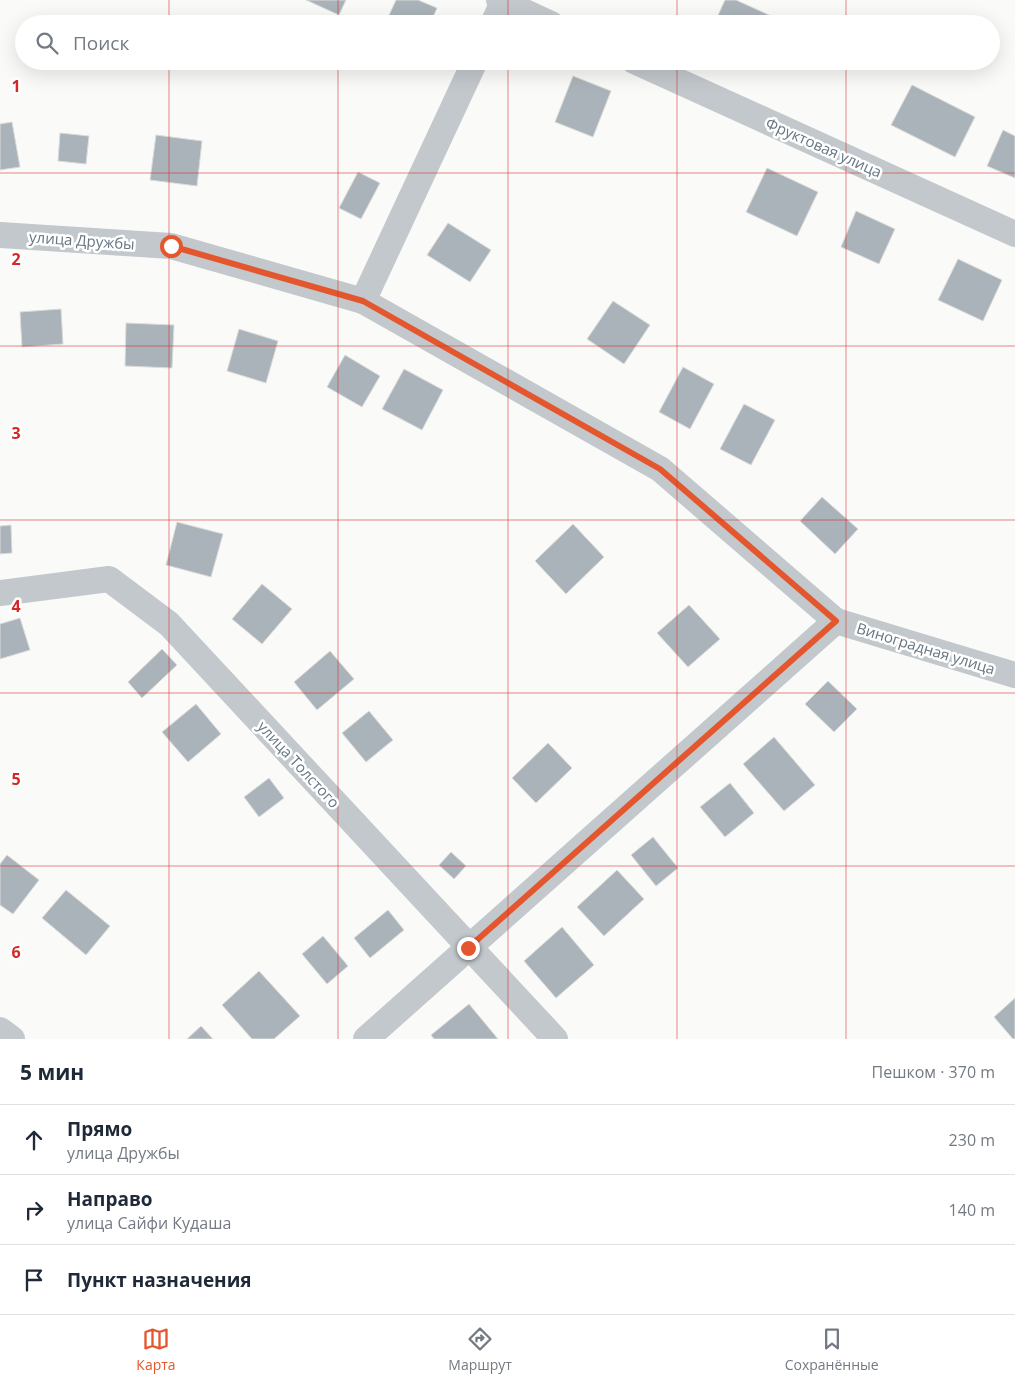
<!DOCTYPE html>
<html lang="ru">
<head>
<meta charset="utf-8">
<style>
  :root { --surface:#fff; --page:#f6f6f7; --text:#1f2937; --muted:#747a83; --line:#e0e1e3; --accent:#e4572e }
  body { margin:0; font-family:"Open Sans",sans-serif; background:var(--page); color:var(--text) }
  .stop { position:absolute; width:15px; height:15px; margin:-11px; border:4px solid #e4572e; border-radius:50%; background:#fff }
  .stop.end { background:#e4572e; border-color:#fff; box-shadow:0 1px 5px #0008 }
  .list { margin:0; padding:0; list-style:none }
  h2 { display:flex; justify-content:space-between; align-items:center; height:65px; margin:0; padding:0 20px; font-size:21px }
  h2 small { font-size:16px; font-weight:400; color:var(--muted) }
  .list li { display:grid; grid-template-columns:32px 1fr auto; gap:15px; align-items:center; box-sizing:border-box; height:70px; padding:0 20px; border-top:1px solid var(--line) }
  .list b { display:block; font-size:19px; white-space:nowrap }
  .list p { margin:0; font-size:16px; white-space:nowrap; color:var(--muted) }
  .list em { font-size:16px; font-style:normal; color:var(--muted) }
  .icon { flex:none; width:28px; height:28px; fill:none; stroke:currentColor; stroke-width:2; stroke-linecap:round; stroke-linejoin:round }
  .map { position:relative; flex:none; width:1015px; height:1039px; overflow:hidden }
  .search { position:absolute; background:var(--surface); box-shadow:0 5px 20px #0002; left:15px; right:15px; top:15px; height:55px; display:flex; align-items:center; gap:12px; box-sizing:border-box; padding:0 18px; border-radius:28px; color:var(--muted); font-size:19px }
  .sheet { height:275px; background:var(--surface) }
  nav { display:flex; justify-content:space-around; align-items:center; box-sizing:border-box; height:70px; border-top:1px solid var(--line); background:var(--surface); font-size:14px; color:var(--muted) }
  nav a { display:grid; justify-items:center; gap:2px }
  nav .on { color:var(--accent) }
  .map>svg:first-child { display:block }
  .building { fill:#aab3b9; stroke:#dcdcda }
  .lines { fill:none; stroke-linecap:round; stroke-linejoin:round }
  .minor { stroke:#c3c8cc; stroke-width:26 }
  .route { stroke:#e4572e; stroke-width:6 }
  .grid { fill:none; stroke:#d62828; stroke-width:1; stroke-opacity:0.55 }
  .labels { text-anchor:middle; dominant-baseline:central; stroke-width:5; stroke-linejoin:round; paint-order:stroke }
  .street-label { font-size:15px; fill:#657683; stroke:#fff }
  .grid-label { font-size:16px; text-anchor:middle; font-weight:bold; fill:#d62828; stroke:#fff; stroke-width:5; stroke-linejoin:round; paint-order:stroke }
</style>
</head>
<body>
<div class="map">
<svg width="1015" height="1039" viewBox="0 0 1015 1039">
  <rect width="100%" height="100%" fill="#fafaf8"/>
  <g class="building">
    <polygon points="306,0 346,0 339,15"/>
    <polygon points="396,0 418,0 437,8 430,24 385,24"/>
    <polygon points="725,0 736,0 780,20 779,24 714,24"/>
    <polygon points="573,76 611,91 593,137 555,122"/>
    <polygon points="912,85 975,117 955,157 891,125"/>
    <polygon points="12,122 20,167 0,170 0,124"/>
    <polygon points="1003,130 1015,136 1015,178 987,166"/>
    <polygon points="60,133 89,136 86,164 58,161"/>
    <polygon points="156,135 202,141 197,186 150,180"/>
    <polygon points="767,168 818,192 797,236 746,212"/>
    <polygon points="358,172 380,183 361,219 339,208"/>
    <polygon points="856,211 895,229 879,264 841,247"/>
    <polygon points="448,223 491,250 470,282 427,255"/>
    <polygon points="958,259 1002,280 983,321 938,300"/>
    <polygon points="613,301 650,325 624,364 587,339"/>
    <polygon points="61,309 63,344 22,347 20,312"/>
    <polygon points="126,323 174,325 172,368 125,366"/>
    <polygon points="239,329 278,341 266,383 227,371"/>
    <polygon points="345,355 380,376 362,407 327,387"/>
    <polygon points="683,367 714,384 690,429 659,412"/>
    <polygon points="404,369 443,390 422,430 382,409"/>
    <polygon points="744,404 775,420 751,465 720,449"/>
    <polygon points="822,497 858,529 835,554 800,521"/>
    <polygon points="177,522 223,534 211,577 166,565"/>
    <polygon points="573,524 604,557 566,594 535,561"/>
    <polygon points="11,525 12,553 0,554 0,526"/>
    <polygon points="262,584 292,609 262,644 232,619"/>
    <polygon points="689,605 720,639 688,667 657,633"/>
    <polygon points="20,618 30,650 0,659 0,624"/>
    <polygon points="162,649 177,665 142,698 128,682"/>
    <polygon points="330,651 354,679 317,710 294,682"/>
    <polygon points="828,681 857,709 834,732 805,704"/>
    <polygon points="196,704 221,734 188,762 162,732"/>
    <polygon points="369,711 393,740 366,762 342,733"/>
    <polygon points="774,737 815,785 784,811 743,764"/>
    <polygon points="548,743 572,768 536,803 512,778"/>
    <polygon points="269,778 284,798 259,817 244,797"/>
    <polygon points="730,783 754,813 725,837 700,807"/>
    <polygon points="653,837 678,868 656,886 631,855"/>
    <polygon points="451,852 466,866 454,879 439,865"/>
    <polygon points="7,855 39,880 13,914 0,905 0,864"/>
    <polygon points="617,870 644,899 604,936 577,907"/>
    <polygon points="66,890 110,926 86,955 42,918"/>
    <polygon points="388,910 404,930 370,958 354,938"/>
    <polygon points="562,927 594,965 556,998 524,961"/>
    <polygon points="323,936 348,966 327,984 302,954"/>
    <polygon points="259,971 300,1016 274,1039 252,1039 222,1005"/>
    <polygon points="1015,998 1015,1039 1013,1039 994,1017"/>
    <polygon points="469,1004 498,1039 434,1039 431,1035"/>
    <polygon points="201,1026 213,1039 187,1039"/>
  </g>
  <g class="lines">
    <g class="minor">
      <polyline points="499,0 551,24"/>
      <polyline points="493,24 503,2"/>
      <polyline points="634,61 1015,234"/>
      <polyline points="0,235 171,246 363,301 660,469 836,621 1015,675"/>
      <polyline points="363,301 475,61"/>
      <polyline points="0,593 109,579 169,624 555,1039"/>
      <polyline points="0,1030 12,1039"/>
      <polyline points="366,1039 836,621"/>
    </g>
  </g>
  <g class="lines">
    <polyline class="route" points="171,246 363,301 660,469 836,621 468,948"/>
  </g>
  <path class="grid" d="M 169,0 L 169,24M 338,0 L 338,24M 508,0 L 508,24M 677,0 L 677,24M 846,0 L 846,24M 169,61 L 169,1039M 338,61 L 338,1039M 508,61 L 508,1039M 677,61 L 677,1039M 846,61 L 846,1039M 0,173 L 1015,173M 0,346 L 1015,346M 0,520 L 1015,520M 0,693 L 1015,693M 0,866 L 1015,866"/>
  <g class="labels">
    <g class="street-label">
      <text transform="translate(824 147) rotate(24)">Фруктовая улица</text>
      <text transform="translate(82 240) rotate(4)">улица Дружбы</text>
      <text transform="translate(926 648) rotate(17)">Виноградная улица</text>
      <text transform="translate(299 764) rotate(47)">улица Толстого</text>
    </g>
  </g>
  <g class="grid-label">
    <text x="16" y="92">1</text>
    <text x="16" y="265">2</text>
    <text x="16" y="439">3</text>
    <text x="16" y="612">4</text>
    <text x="16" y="785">5</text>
    <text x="16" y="958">6</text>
  </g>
</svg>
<div class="stop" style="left:171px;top:246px"></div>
<div class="stop end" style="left:468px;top:948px"></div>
<div class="search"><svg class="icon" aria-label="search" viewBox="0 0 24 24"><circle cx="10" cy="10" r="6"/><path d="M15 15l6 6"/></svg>Поиск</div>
</div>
<section class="sheet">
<h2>5 мин<small>Пешком · 370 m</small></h2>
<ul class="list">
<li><svg class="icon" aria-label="ahead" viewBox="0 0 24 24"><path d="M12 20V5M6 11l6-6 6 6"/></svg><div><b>Прямо</b><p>улица Дружбы</p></div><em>230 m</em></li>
<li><svg class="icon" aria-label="right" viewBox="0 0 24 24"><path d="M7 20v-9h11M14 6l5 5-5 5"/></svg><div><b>Направо</b><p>улица Сайфи Кудаша</p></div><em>140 m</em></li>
<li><svg class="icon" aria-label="arrive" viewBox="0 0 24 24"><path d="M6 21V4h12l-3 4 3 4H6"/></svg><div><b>Пункт назначения</b></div></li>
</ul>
</section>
<nav>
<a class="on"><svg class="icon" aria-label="map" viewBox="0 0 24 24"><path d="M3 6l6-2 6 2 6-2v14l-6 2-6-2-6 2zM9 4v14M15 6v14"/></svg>Карта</a>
<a><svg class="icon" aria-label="directions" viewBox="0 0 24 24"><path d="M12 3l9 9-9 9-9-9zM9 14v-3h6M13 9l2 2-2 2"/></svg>Маршрут</a>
<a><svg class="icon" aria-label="saved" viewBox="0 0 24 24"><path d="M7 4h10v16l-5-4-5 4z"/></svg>Сохранённые</a>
</nav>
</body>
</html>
